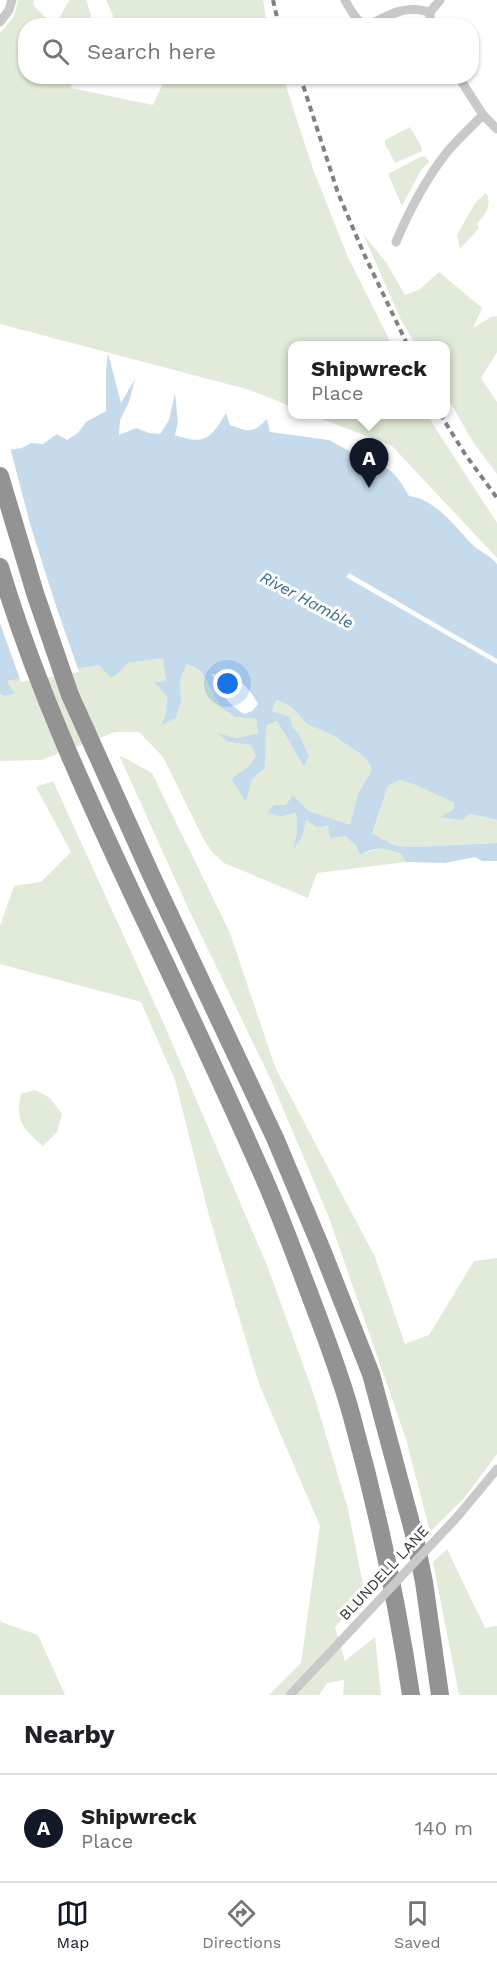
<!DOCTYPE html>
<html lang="en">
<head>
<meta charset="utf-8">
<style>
  :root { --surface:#fff; --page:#f6f6f6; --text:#202124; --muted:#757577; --line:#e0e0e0; --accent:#111827 }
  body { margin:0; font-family:"Work Sans",sans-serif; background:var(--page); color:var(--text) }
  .you { position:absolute; left:228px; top:684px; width:21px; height:21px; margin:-15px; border:4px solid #fff; border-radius:50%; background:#1a73e8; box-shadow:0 0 0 9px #1a73e833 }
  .badge { display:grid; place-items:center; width:39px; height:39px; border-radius:50%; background:var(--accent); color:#fff; font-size:20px; font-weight:700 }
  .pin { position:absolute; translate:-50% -50px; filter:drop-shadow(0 2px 3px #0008) }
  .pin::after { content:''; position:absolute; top:32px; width:21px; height:18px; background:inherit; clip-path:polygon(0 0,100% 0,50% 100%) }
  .popup { position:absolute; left:288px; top:341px; width:162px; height:78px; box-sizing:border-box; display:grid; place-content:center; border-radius:12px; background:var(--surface); filter:drop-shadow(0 2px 4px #0005); font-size:20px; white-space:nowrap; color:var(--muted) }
  .popup b { font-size:22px; color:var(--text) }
  .popup::after { content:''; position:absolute; left:50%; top:100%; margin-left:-12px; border:12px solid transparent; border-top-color:var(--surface) }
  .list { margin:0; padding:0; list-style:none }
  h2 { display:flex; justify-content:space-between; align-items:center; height:78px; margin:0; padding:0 24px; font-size:26px }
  h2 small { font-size:20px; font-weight:400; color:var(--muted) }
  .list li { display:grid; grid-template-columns:39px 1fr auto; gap:18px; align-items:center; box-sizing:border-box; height:108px; padding:0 24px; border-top:2px solid var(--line) }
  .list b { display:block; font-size:22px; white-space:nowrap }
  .list p { margin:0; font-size:20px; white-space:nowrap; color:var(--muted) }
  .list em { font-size:20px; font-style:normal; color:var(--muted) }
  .icon { flex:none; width:33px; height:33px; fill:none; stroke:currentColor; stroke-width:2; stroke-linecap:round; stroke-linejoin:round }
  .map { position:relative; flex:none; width:497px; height:1695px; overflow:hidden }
  .search { position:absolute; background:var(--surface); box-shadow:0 2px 4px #0004; left:18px; right:18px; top:18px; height:66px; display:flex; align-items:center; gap:15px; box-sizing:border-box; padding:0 21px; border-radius:24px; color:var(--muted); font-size:22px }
  .sheet { height:186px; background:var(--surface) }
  nav { display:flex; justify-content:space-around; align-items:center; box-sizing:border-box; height:84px; border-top:2px solid var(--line); background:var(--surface); font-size:16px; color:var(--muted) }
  nav a { display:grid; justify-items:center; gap:3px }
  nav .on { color:var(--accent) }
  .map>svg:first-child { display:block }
  .green { fill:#e2ebd9 }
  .water { fill:#c5dbeb; fill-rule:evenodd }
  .pier { fill:#fff }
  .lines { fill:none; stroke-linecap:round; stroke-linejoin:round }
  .minor { stroke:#c9c9c9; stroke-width:9 }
  .motorway { stroke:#939393; stroke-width:18 }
  .rail { stroke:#818181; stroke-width:4; stroke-dasharray:6 4.5; stroke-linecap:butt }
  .minor-bridge { stroke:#c9c9c9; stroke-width:9 }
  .labels { text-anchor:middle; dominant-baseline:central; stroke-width:6; stroke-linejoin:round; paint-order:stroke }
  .street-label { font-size:15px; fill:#2c2c2c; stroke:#fff }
  .water-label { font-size:16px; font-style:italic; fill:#3a6b8f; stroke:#fff }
</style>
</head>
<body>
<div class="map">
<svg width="497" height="1695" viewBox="0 0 497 1695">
  <rect width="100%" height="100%" fill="#fff"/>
  <g class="green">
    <polygon points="18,0 34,0 33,5 53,25 26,26 26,76 74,77 71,88 153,105 166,77 283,77 313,169 347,255 392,345 292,346 292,407 250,390 0,324 0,33 14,16"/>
    <polygon points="69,0 86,0 91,15 88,25 56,25"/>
    <polygon points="106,0 263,0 267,25 117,25"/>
    <polygon points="410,127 421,146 422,151 395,163 385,144 385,140"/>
    <polygon points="422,156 426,157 429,162 421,170 402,206 388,174"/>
    <path d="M 486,193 C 493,205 485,215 477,224 L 479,228 L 460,249 L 457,235 L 475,203 Z"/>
    <polygon points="363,234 386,262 405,295 419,290 439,272 482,308 473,328 491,317 497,316 497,352 481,378 497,402 497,474 473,442 446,395 446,346 416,345 401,320"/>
    <polygon points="312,415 428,415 436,429 497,523 497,558 392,446"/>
    <path d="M 163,658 L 166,681 L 155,682 L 167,696 L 166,712 L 161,724 L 181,701 L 180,679 L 187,664 L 201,671 L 221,708 L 235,717 L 256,719 L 258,733 L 237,738 L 219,734 L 228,742 L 251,745 L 256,756 L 249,766 L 231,779 L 246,801 L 252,778 L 265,746 L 266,726 L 277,721 L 304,767 L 309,756 L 299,734 L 272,711 L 275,700 L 291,707 L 307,724 L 336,737 L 366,758 L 372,770 L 358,793 L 350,826 L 309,811 L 293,795 L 286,806 L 268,812 L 280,817 L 296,813 L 297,832 L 294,847 L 303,835 L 306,820 C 327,826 351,833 360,855 L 382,847 L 401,854 L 406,862 L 317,873 L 308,898 L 224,863 L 212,852 L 203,838 L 163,757 L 139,732 L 115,732 L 41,760 L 0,761 L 0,694 L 5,696 L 15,694 L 7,681 L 99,665 L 121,671 L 128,663 Z"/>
    <polygon points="119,755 152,773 230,933 275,1067 375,1257 405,1344 429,1335 474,1261 497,1258 497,1454 465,1497 430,1532 406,1439 328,1215 271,1080 189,910"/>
    <polygon points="400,780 418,786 456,803 453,810 441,817 469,814 497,820 497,843 413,847 395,846 372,835 388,786"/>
    <polygon points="53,781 164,1024 268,1268 314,1395 348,1509 365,1595 335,1627 345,1661 375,1637 381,1695 343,1695 344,1680 327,1683 319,1695 269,1695 301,1663 320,1526 259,1384 210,1219 175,1080 141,1002 0,964 0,926 14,886 41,882 71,852 36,787"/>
    <path d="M 35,1090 L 50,1098 L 62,1114 L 57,1132 L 43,1146 C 23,1128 15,1122 21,1094 Z"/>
    <polygon points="447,1549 485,1628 497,1626 497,1695 459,1695 433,1562"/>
    <polygon points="0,1619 1,1622 38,1635 65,1695 0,1695"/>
  </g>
  <path class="water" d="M 108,353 L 121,403 L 135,379 L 129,402 L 120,420 L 119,435 L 136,428 L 149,433 L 160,434 L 169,420 L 175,393 L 178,422 L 175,435 C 205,446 211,438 226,413 L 230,425 C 249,432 252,434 267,419 L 270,432 L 329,440 L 349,451 L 355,462 C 385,460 395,471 409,496 C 437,499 456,529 475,547 C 483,553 491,556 497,564 L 497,820 L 470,814 L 462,820 L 440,817 L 453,810 L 455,803 L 418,786 L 400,780 L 388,786 L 372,834 L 396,846 L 413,847 L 497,843 L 497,861 L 482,861 L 475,857 L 445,863 L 406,862 L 401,854 C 383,847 378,846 360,855 L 356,846 L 345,836 L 330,838 L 328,826 L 317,827 L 306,820 L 303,835 L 293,850 L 297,832 L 296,813 L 280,817 L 267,812 L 274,805 L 286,805 L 293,795 L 309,811 L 350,825 L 358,793 L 372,770 L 366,758 L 336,737 L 307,724 L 291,707 L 276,700 L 272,711 L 290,717 L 292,727 L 299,734 L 309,756 L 304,767 L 277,721 L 266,726 L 265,768 L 252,779 L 246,802 L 231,779 L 249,766 L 256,756 L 251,745 L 228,742 L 217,733 L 237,738 L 258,733 L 256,719 L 235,717 L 221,708 L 201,671 L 187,664 L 180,679 L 181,701 L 176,718 L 161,725 L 166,712 L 167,696 L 154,682 L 166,681 L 163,658 L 128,663 L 121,671 L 111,678 L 99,665 L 7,681 L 15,694 L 5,696 L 0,694 L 0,451 L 22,448 L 31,443 L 43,444 L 57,434 L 67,440 L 78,433 L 86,422 L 106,411 L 106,371 ZM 212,674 C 238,679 244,679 258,704 L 252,711 L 244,714 C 228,704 218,691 212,674 Z"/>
  <g class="pier">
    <polygon points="10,447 30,524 55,603 79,672 21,682 0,623 0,448"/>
    <polygon points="349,573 497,659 497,664 346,577"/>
  </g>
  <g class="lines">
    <g class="minor">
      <path d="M 345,0 C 367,42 371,18 401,11 C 412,8 420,10 430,12"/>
      <polyline points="0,22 9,10 12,0"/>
      <polyline points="430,26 430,12 440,0"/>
      <polyline points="458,76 483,115 497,129"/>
      <path d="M 396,242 C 409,211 426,179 447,152 C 458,139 471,127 483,115"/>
      <polyline points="458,1516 497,1469"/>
      <polyline points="290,1695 353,1628"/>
    </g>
    <g class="motorway">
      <polyline points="0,476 35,593 70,695 153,879 275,1138 322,1250 371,1374 415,1538 424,1582 440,1695"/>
      <path d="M 0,567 C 36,687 86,795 139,908 C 182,998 224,1087 264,1178 C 284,1224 301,1272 319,1319 C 331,1351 343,1384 352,1417 C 377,1508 397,1601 411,1695"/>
    </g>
    <g class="rail">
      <polyline points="273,0 279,26"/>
      <polyline points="300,76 338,193 364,254 408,346"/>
      <polyline points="440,414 465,454 497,498"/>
    </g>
    <polyline class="minor-bridge" points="353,1628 458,1516"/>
  </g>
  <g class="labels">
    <g class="street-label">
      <text transform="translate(384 1573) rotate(-47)">BLUNDELL LANE</text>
    </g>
    <g class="water-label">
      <text transform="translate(307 600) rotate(28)">River Hamble</text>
    </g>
  </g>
</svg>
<div class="you"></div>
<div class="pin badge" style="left:369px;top:488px">A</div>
<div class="popup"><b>Shipwreck</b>Place</div>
<div class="search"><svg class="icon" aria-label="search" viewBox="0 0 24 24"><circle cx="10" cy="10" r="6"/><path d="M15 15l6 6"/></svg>Search here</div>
</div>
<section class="sheet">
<h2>Nearby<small></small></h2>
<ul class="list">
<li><span class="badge">A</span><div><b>Shipwreck</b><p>Place</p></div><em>140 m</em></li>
</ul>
</section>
<nav>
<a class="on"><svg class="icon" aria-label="map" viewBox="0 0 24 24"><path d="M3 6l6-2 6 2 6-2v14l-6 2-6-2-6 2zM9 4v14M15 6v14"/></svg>Map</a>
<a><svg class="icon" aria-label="directions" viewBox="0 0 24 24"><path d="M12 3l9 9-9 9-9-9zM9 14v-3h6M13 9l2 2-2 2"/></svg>Directions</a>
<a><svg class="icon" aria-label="saved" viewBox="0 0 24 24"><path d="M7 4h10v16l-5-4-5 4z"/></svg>Saved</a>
</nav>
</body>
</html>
